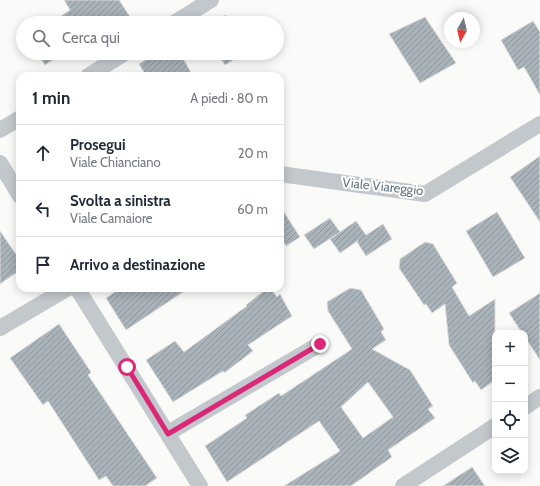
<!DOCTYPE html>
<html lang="it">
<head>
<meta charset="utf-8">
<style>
  :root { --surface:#fff; --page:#f2f2f3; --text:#1f2937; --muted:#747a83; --line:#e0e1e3 }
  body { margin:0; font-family:Cabin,sans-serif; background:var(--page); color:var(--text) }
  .controls { position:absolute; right:12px; bottom:12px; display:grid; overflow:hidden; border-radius:8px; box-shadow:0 2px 10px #0003 }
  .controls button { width:36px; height:36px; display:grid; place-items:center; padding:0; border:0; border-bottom:1px solid var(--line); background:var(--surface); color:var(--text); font:20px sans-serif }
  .compass { position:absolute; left:444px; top:12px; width:36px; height:36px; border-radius:50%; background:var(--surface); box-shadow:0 2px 10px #0003; rotate:188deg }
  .stop { position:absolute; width:12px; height:12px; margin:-9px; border:3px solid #db2777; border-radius:50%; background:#fff }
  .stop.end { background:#db2777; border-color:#fff; box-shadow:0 1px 4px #0008 }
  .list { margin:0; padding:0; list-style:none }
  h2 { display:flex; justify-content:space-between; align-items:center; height:52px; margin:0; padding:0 16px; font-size:17px }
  h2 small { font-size:13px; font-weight:400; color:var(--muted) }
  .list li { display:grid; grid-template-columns:26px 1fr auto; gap:12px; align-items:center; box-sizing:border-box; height:56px; padding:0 16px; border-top:1px solid var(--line) }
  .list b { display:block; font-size:15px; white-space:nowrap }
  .list p { margin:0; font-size:13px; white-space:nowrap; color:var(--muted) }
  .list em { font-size:13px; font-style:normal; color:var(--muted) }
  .icon { flex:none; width:22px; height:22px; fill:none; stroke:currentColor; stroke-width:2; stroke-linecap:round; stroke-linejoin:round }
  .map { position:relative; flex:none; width:540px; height:486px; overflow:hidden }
  .search { position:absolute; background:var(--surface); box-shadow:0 2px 10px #0003; left:16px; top:16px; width:268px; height:44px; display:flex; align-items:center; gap:10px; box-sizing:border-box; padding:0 14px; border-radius:22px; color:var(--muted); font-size:15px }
  .panel { position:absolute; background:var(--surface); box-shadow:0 2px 10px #0003; left:16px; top:72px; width:268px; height:220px; border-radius:12px }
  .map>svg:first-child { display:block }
  .building { fill:url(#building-hatch); stroke:#dcdcda; fill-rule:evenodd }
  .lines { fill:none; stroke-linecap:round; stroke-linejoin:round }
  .minor { stroke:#c3c8cc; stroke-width:16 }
  .route { stroke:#db2777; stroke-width:5 }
  .labels { text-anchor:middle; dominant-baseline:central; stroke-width:4; stroke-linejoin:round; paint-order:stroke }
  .street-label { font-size:13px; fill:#657683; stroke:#fff }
</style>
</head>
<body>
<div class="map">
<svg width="540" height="486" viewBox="0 0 540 486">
  <defs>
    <pattern id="building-hatch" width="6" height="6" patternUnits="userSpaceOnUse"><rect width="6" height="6" fill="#aab3b9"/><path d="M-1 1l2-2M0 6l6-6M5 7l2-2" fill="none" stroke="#8e969c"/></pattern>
  </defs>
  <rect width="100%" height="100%" fill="#fafaf8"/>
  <g class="building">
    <polygon points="64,0 119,0 134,23 51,23 70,10"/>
    <polygon points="226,15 231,23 212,23"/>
    <polygon points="425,17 456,63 420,83 389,34"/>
    <polygon points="533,21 540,32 540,95 524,67 518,70 501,40"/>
    <polygon points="37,53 64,53 45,65"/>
    <polygon points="157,53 180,53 193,76 146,76 139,64"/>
    <polygon points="217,53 245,53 225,65"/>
    <polygon points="540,156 540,222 510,177"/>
    <polygon points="280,206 300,237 286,246 280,236"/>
    <polygon points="497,212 525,258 493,277 466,231"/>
    <polygon points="330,218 340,232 314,249 304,235"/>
    <polygon points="356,221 366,235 383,224 392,239 366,256 357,242 359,240 340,253 330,239"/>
    <polygon points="0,231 20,260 20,270 0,284"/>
    <polygon points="425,242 433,244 457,283 452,287 469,316 495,299 495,380 481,390 475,381 473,383 449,345 445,304 432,313 426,304 424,305 399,268 400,259"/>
    <polygon points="121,288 189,288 126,330 106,298"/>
    <polygon points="268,288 270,288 277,297 280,294 292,316 248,345 253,351 224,373 223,371 173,402 146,360 175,341 184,352 247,306 246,305"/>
    <path d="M 350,288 L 361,290 L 384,329 L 381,332 L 386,340 L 372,349 L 410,370 L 433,406 L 428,409 L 435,418 L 388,450 L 392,457 L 351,486 L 284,486 L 340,451 L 319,421 L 227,482 L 205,446 L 247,418 L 245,415 L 279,393 L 281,396 L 352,349 L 328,311 L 327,302 ZM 368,382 L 393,417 L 363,438 L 341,407 Z"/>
    <polygon points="540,293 540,360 525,337 525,333 522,333 509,313"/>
    <polygon points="59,324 91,372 88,375 157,478 145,486 113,486 106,476 99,480 48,401 43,405 10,358"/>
    <polygon points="472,467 485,486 443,486"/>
  </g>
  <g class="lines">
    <g class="minor">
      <polyline points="174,23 211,0"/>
      <polyline points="88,76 125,53"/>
      <polyline points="0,130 20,118"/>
      <polyline points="0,163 20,196"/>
      <polyline points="280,174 425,194 540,124"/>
      <polyline points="77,288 200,486"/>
      <polyline points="0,328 68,288"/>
      <polyline points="525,407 540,397"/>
      <polyline points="168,433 320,344"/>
      <polyline points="403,486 495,426"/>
    </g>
  </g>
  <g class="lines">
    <polyline class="route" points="127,367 168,434 320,344"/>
  </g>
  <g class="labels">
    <g class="street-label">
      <text transform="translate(383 186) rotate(6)">Viale Viareggio</text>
    </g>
  </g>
</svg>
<div class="controls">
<button>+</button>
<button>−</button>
<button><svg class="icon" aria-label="locate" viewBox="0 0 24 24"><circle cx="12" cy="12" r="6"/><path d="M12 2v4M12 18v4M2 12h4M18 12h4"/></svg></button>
<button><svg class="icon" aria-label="layers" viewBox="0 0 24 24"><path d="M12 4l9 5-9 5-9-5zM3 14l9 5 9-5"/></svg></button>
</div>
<svg class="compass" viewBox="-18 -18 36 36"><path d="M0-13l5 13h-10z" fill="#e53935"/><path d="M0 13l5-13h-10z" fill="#747a83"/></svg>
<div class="stop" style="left:127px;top:367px"></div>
<div class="stop end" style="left:320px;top:344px"></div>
<div class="search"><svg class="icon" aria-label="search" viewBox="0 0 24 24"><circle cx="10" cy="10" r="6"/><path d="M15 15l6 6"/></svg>Cerca qui</div>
<section class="panel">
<h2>1 min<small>A piedi · 80 m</small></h2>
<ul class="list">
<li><svg class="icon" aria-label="ahead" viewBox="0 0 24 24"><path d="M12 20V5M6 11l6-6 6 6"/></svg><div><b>Prosegui</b><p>Viale Chianciano</p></div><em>20 m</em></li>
<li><svg class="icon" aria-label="left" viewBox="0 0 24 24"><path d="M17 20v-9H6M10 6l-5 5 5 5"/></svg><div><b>Svolta a sinistra</b><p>Viale Camaiore</p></div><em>60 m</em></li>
<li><svg class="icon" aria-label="arrive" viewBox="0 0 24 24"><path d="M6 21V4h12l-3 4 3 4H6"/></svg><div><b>Arrivo a destinazione</b></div></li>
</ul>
</section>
</div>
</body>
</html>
